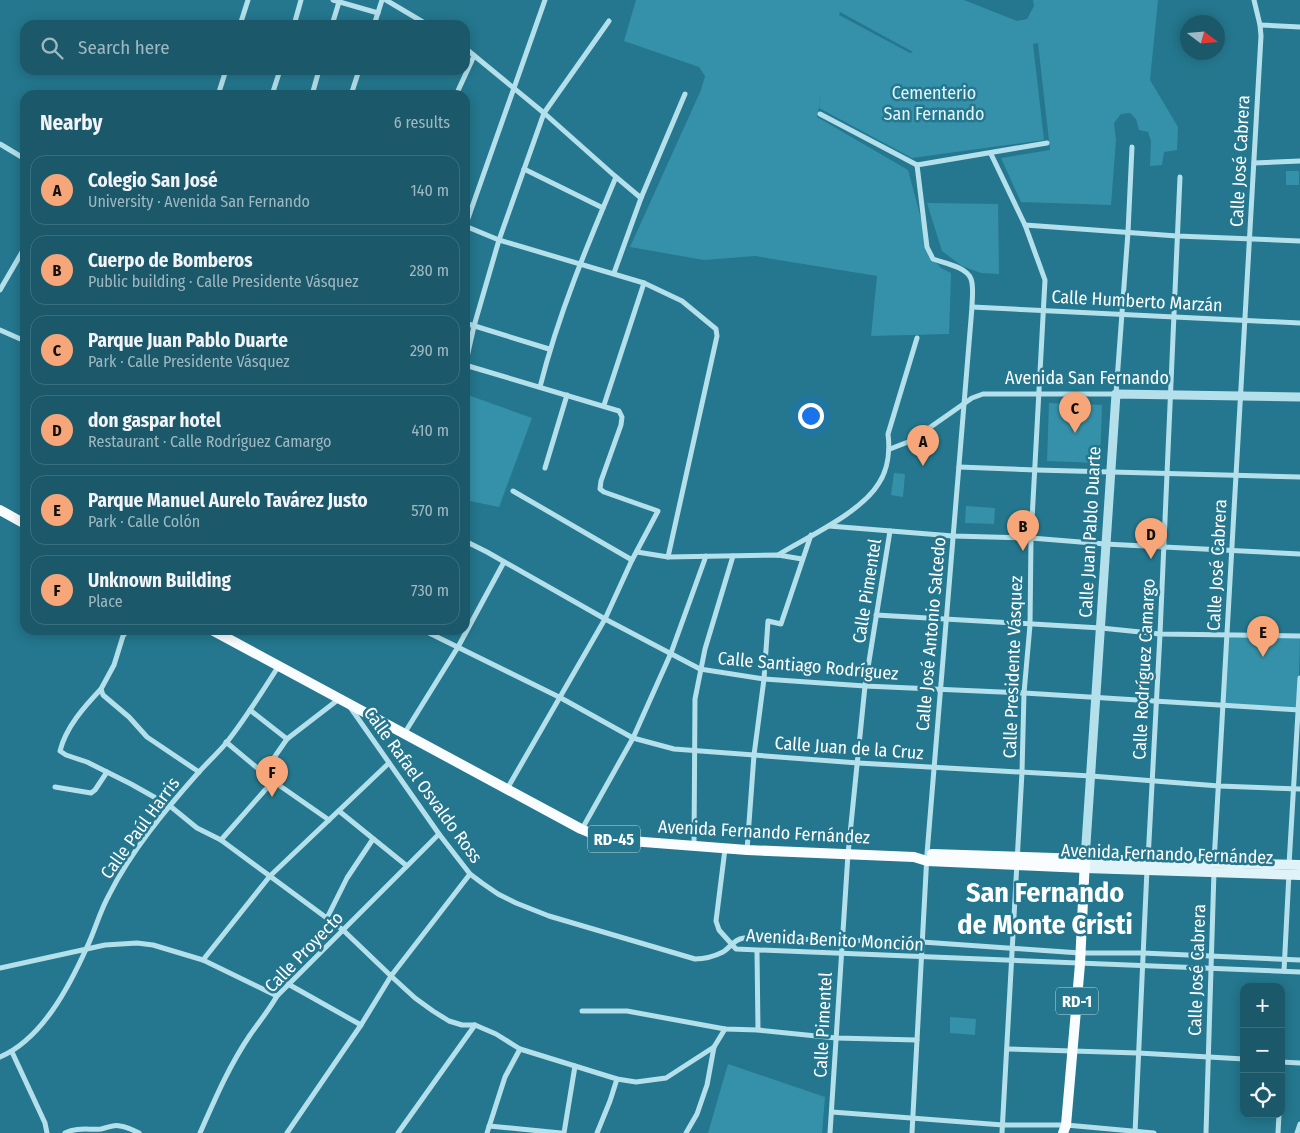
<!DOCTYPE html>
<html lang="en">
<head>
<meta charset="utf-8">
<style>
  :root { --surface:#1b596a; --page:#245f70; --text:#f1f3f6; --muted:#a0b8c1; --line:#396f7e; --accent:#f6a678 }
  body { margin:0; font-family:"Fira Sans Condensed",sans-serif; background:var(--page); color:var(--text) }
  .controls { position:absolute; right:15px; bottom:15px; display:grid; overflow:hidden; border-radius:10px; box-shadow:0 2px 12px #0003 }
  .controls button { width:45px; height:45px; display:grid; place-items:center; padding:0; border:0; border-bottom:1px solid var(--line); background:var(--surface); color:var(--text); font:25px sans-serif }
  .compass { position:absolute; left:1180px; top:15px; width:45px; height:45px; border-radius:50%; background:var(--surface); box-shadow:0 2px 12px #0003; rotate:106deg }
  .you { position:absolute; left:810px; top:415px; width:18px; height:18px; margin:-12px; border:4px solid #fff; border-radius:50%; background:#1a73e8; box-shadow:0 0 0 8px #1a73e833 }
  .badge { display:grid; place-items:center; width:32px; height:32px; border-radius:50%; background:var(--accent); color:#111; font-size:16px; font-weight:700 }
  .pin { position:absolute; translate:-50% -41px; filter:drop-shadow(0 1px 2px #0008) }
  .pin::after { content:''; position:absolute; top:26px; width:18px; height:15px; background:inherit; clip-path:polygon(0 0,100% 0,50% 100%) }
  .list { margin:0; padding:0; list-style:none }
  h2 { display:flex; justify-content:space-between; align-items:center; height:65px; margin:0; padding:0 20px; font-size:21px }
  h2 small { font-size:16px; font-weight:400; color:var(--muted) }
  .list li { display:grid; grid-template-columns:32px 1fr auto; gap:15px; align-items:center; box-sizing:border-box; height:70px; margin:0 10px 10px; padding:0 10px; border:1px solid var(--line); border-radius:15px }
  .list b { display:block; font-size:19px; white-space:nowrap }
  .list p { margin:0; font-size:16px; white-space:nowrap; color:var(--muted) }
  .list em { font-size:16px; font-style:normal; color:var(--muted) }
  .icon { flex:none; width:28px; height:28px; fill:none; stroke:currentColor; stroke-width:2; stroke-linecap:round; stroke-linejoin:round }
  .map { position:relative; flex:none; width:1300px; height:1133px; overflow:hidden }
  .search { position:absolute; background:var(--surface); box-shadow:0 2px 12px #0003; left:20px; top:20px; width:450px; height:55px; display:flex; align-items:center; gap:12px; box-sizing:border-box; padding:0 18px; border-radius:15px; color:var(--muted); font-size:19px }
  .panel { position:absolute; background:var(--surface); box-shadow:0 2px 12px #0003; left:20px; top:90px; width:450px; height:545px; border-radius:15px }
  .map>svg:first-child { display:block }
  .green { fill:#3591a9; fill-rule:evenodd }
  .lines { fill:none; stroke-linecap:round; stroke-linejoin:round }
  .minor { stroke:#b4e0eb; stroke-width:5 }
  .tertiary { stroke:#b4e0eb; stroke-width:9 }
  .secondary { stroke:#dff3f9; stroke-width:10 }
  .primary { stroke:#f9fdff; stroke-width:10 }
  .labels { text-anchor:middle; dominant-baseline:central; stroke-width:5; stroke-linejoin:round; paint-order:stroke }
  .shield { fill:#24778e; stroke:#bdd6dd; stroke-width:1 }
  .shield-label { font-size:16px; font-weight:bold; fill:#fff }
  .park-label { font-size:18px; fill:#e1f5f9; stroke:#24778e }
  .street-label { font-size:18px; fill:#fff; stroke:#24778e }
  .town-label { font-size:28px; font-weight:bold; fill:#fff; stroke:#24778e }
</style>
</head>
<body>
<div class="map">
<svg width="1300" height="1133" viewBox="0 0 1300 1133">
  <rect width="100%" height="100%" fill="#24778e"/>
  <g class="green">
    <path d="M 636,0 L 964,0 L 1017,21 L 1027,19 L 1034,6 L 1033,0 L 1158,0 L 1150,80 L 1178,127 L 1177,150 L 1164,152 L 1162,165 L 1150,166 L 1151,141 L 1148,132 L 1139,130 L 1136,119 L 1130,113 L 1121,114 L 1114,123 L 1116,140 L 1111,205 L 1021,202 L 1001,158 L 1050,150 L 1038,43 L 1033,44 L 1044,140 L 912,158 L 819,108 L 822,90 L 817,117 L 908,170 L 931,256 L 941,268 L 951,273 L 949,334 L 871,336 L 877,276 L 755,256 L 704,260 L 630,247 L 701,90 L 705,76 L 699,67 L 624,41 ZM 840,12 L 913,52 L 910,53 L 839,15 Z"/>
    <rect x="1286" y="171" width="13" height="14"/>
    <polygon points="927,203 998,204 999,274 981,273 962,266 942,251"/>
    <polygon points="465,394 532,418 499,507 465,500"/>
    <polygon points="1049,403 1102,405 1100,463 1047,461"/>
    <polygon points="894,473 905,474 903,497 891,495"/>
    <polygon points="966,506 995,508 994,524 965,523"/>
    <polygon points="1227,635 1300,636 1298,710 1224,706"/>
    <polygon points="950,1017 976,1019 975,1035 950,1033"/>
    <polygon points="728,1064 825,1097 822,1133 708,1133"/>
  </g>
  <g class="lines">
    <g class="minor">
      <polyline points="333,0 378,13"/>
      <polyline points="386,0 428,25"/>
      <polyline points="240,25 248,0"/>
      <polyline points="294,25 301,0"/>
      <polyline points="332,25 339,2"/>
      <polyline points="374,25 382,0"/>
      <polyline points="1260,25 1300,27"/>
      <path d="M 465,48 L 544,113 L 616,177 C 587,246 558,315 540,387"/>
      <polyline points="226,70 219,92 229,95"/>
      <polyline points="272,95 280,70"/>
      <polyline points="312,95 319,70"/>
      <polyline points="351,95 359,70"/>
      <polyline points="456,95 474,56"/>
      <polyline points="820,114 917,165 1047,143"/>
      <polyline points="0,144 25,159"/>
      <polyline points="991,154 1025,225 1045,280 1031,538 1030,625 1024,693 1022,772 1002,1133"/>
      <polyline points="1254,163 1300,161"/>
      <polyline points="524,169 603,208"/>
      <polyline points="641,198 685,94"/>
      <polyline points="1025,225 1177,236 1300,241"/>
      <polyline points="465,226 499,240 644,283 682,301 716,329 717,336 668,557"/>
      <polyline points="465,227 545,0"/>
      <polyline points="614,273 641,198 616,177"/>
      <polyline points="0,290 25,247"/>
      <polyline points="972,307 1300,323"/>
      <polyline points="465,323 549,349"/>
      <polyline points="0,330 25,341"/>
      <polyline points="465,365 619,411 622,417 621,425 601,481 600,489 604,492 658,511 632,560 605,619 507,789"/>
      <polyline points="465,366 474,326 499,240 544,113 609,21"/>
      <polyline points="604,405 644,283"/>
      <polyline points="890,449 908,442 922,433 972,398 983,394 1116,394 1128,232 1132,147"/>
      <polyline points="959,467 1036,470 1300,477"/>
      <polyline points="545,468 567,395"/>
      <polyline points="513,491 632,560"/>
      <polyline points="829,526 953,536 1031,538 1105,544 1300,554"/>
      <polyline points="465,541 487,552 605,619 700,669 764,679 865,686 1024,693 1300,710"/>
      <polyline points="637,552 668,557 778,555 802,559"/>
      <path d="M 778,555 C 807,537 861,513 879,483 C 888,469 890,450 888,434 L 917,338"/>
      <polyline points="876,615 1101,628 1160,634 1300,636"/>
      <polyline points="128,630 123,636 114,665 101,689 103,695 129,717 147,737 199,772"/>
      <polyline points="423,630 561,698 633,738 674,749 858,763 1091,776 1219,786 1300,789"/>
      <path d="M 101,689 C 84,707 66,727 60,751 L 66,755 L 87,762 L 131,784 L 170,806 L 197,828 L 221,840 L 343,930 L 391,976 L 361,1025 L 287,1133"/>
      <path d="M 350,707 L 439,834 L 470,874 L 482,883 L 498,894 L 516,903 L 549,916 L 695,959 C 704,959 715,956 723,952 C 731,947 734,939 744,938 L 922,942 L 1080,953 L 1143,953 L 1300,960"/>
      <polyline points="250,710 287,739"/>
      <polyline points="404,734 458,647 504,562"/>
      <polyline points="226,742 273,781 329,820"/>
      <polyline points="264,772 287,739 339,699"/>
      <polyline points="55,787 91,793 95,790 107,772"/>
      <polyline points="339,811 407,866"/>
      <polyline points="582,829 633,738 671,653 706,556"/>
      <polyline points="221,840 273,781"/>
      <polyline points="694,846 695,699 705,649 733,556"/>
      <polyline points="725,849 716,921 719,930 736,949 1300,972"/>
      <polyline points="747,850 754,755 764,679 768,621 781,624 811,535"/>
      <polyline points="1148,860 1160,634 1180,177"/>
      <polyline points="1214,862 1261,36 1260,25 1254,0"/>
      <polyline points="1289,865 1300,678"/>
      <polyline points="470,874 391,976 415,998 433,1011 449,1021 462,1025 475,1025 496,1034 520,1049 617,1079 636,1082 666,1078 714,1047"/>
      <polyline points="327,918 347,878 373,839"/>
      <polyline points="757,951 758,1030"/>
      <polyline points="203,960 270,876 389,763"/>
      <polyline points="0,968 105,945 137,943 153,945 203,960 277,996"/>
      <polyline points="1284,971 1289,873"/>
      <polyline points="288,984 361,1025"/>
      <polyline points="582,1011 627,1011 725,1029 758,1030 836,1038 917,1040"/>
      <polyline points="1007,1049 1138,1053 1244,1059"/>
      <polyline points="12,1052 45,1123 47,1133"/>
      <path d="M 0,1057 C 42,1039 69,987 87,947 C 95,930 100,911 109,895 C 131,851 166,809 198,773 C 208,762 218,753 227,742 C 246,718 262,692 278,667"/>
      <polyline points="1281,1063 1281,1062 1300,1063"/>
      <polyline points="832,1112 1003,1125 1066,1125 1154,1133"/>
      <polyline points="489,1126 561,1133"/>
      <path d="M 65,1133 C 77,1127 88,1130 101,1129 C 108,1128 113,1124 120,1126 C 127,1127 133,1130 139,1133"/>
      <path d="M 200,1133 C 215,1099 229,1066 250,1035 C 259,1022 269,1010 277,996 L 439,834"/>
      <polyline points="398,1133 475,1025"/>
      <polyline points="487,1133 505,1077 520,1049"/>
      <polyline points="564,1133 575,1066"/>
      <polyline points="597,1133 610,1101 617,1079"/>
      <polyline points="686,1133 697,1114 707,1085 714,1047 725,1029"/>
      <polyline points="830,1133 848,854 865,686 890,531"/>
      <path d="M 912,1133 L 927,854 L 972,307 C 972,299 974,287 971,279 C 967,267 944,263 933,259 L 927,247 L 917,165"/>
      <polyline points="1135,1133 1147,869"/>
      <polyline points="1206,1133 1214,871"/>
      <polyline points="1278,1133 1279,1114"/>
      <polyline points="1297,1133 1300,1124"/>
    </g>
    <polyline class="tertiary" points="1085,859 1116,394 1300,397"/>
    <g class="secondary">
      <polyline points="1085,859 1300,865"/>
      <polyline points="1085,868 1300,875"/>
    </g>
    <g class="primary">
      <polyline points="0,510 25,524"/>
      <polyline points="212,630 581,829 605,839 747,850 914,857 927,861 1085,868"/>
      <polyline points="932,854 1085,859 1080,964 1066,1125 1063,1133"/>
    </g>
  </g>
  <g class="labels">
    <g class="shield">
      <rect x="588" y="825.5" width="52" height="27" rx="4"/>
      <rect x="1056" y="987.5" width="42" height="27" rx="4"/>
    </g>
    <g class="shield-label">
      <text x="614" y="839">RD-45</text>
      <text x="1077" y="1001">RD-1</text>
    </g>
    <g class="park-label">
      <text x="934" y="93">Cementerio<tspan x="934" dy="21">San Fernando</tspan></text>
    </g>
    <g class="street-label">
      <text transform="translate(1240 161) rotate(-87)">Calle José Cabrera</text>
      <text transform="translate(1137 301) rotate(3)">Calle Humberto Marzán</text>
      <text x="1087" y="378">Avenida San Fernando</text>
      <text transform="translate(1090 532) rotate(-87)">Calle Juan Pablo Duarte</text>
      <text transform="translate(1217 565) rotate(-87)">Calle José Cabrera</text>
      <text transform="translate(867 591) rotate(-81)">Calle Pimentel</text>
      <text transform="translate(931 634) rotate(-85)">Calle José Antonio Salcedo</text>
      <text transform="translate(808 666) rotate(5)">Calle Santiago Rodríguez</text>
      <text transform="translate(1013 667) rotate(-88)">Calle Presidente Vásquez</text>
      <text transform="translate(1144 669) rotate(-87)">Calle Rodríguez Camargo</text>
      <text transform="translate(849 748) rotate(4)">Calle Juan de la Cruz</text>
      <text transform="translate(423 785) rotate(54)">Calle Rafael Osvaldo Ross</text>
      <text transform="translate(140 828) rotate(-54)">Calle Paúl Harris</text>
      <text transform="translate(764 832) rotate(3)">Avenida Fernando Fernández</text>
      <text transform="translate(1167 854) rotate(2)">Avenida Fernando Fernández</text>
      <text transform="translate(835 940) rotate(3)">Avenida Benito Monción</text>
      <text transform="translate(304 952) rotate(-46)">Calle Proyecto</text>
      <text transform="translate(1197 970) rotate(-88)">Calle José Cabrera</text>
      <text transform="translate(823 1025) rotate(-87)">Calle Pimentel</text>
    </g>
    <g class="town-label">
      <text x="1045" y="892">San Fernando<tspan x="1045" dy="32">de Monte Cristi</tspan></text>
    </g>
  </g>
</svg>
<div class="controls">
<button>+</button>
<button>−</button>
<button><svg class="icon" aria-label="locate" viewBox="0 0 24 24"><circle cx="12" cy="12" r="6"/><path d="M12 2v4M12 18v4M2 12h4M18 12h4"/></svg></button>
</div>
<svg class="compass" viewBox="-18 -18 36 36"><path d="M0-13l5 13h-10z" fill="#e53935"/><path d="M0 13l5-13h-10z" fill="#a0b8c1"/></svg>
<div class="you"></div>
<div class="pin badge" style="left:923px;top:466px">A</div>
<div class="pin badge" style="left:1023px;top:551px">B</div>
<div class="pin badge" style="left:1075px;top:433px">C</div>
<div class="pin badge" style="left:1151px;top:559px">D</div>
<div class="pin badge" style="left:1263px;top:657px">E</div>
<div class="pin badge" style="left:272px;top:797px">F</div>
<div class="search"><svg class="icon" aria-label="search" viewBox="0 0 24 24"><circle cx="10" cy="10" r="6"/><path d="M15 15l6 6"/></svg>Search here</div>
<section class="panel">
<h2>Nearby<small>6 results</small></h2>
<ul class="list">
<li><span class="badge">A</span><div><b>Colegio San José</b><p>University · Avenida San Fernando</p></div><em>140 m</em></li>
<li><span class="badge">B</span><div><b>Cuerpo de Bomberos</b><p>Public building · Calle Presidente Vásquez</p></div><em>280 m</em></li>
<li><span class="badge">C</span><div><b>Parque Juan Pablo Duarte</b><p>Park · Calle Presidente Vásquez</p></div><em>290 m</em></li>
<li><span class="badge">D</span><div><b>don gaspar hotel</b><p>Restaurant · Calle Rodríguez Camargo</p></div><em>410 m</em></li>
<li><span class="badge">E</span><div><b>Parque Manuel Aurelo Tavárez Justo</b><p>Park · Calle Colón</p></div><em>570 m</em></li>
<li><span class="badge">F</span><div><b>Unknown Building</b><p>Place</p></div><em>730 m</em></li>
</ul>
</section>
</div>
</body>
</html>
